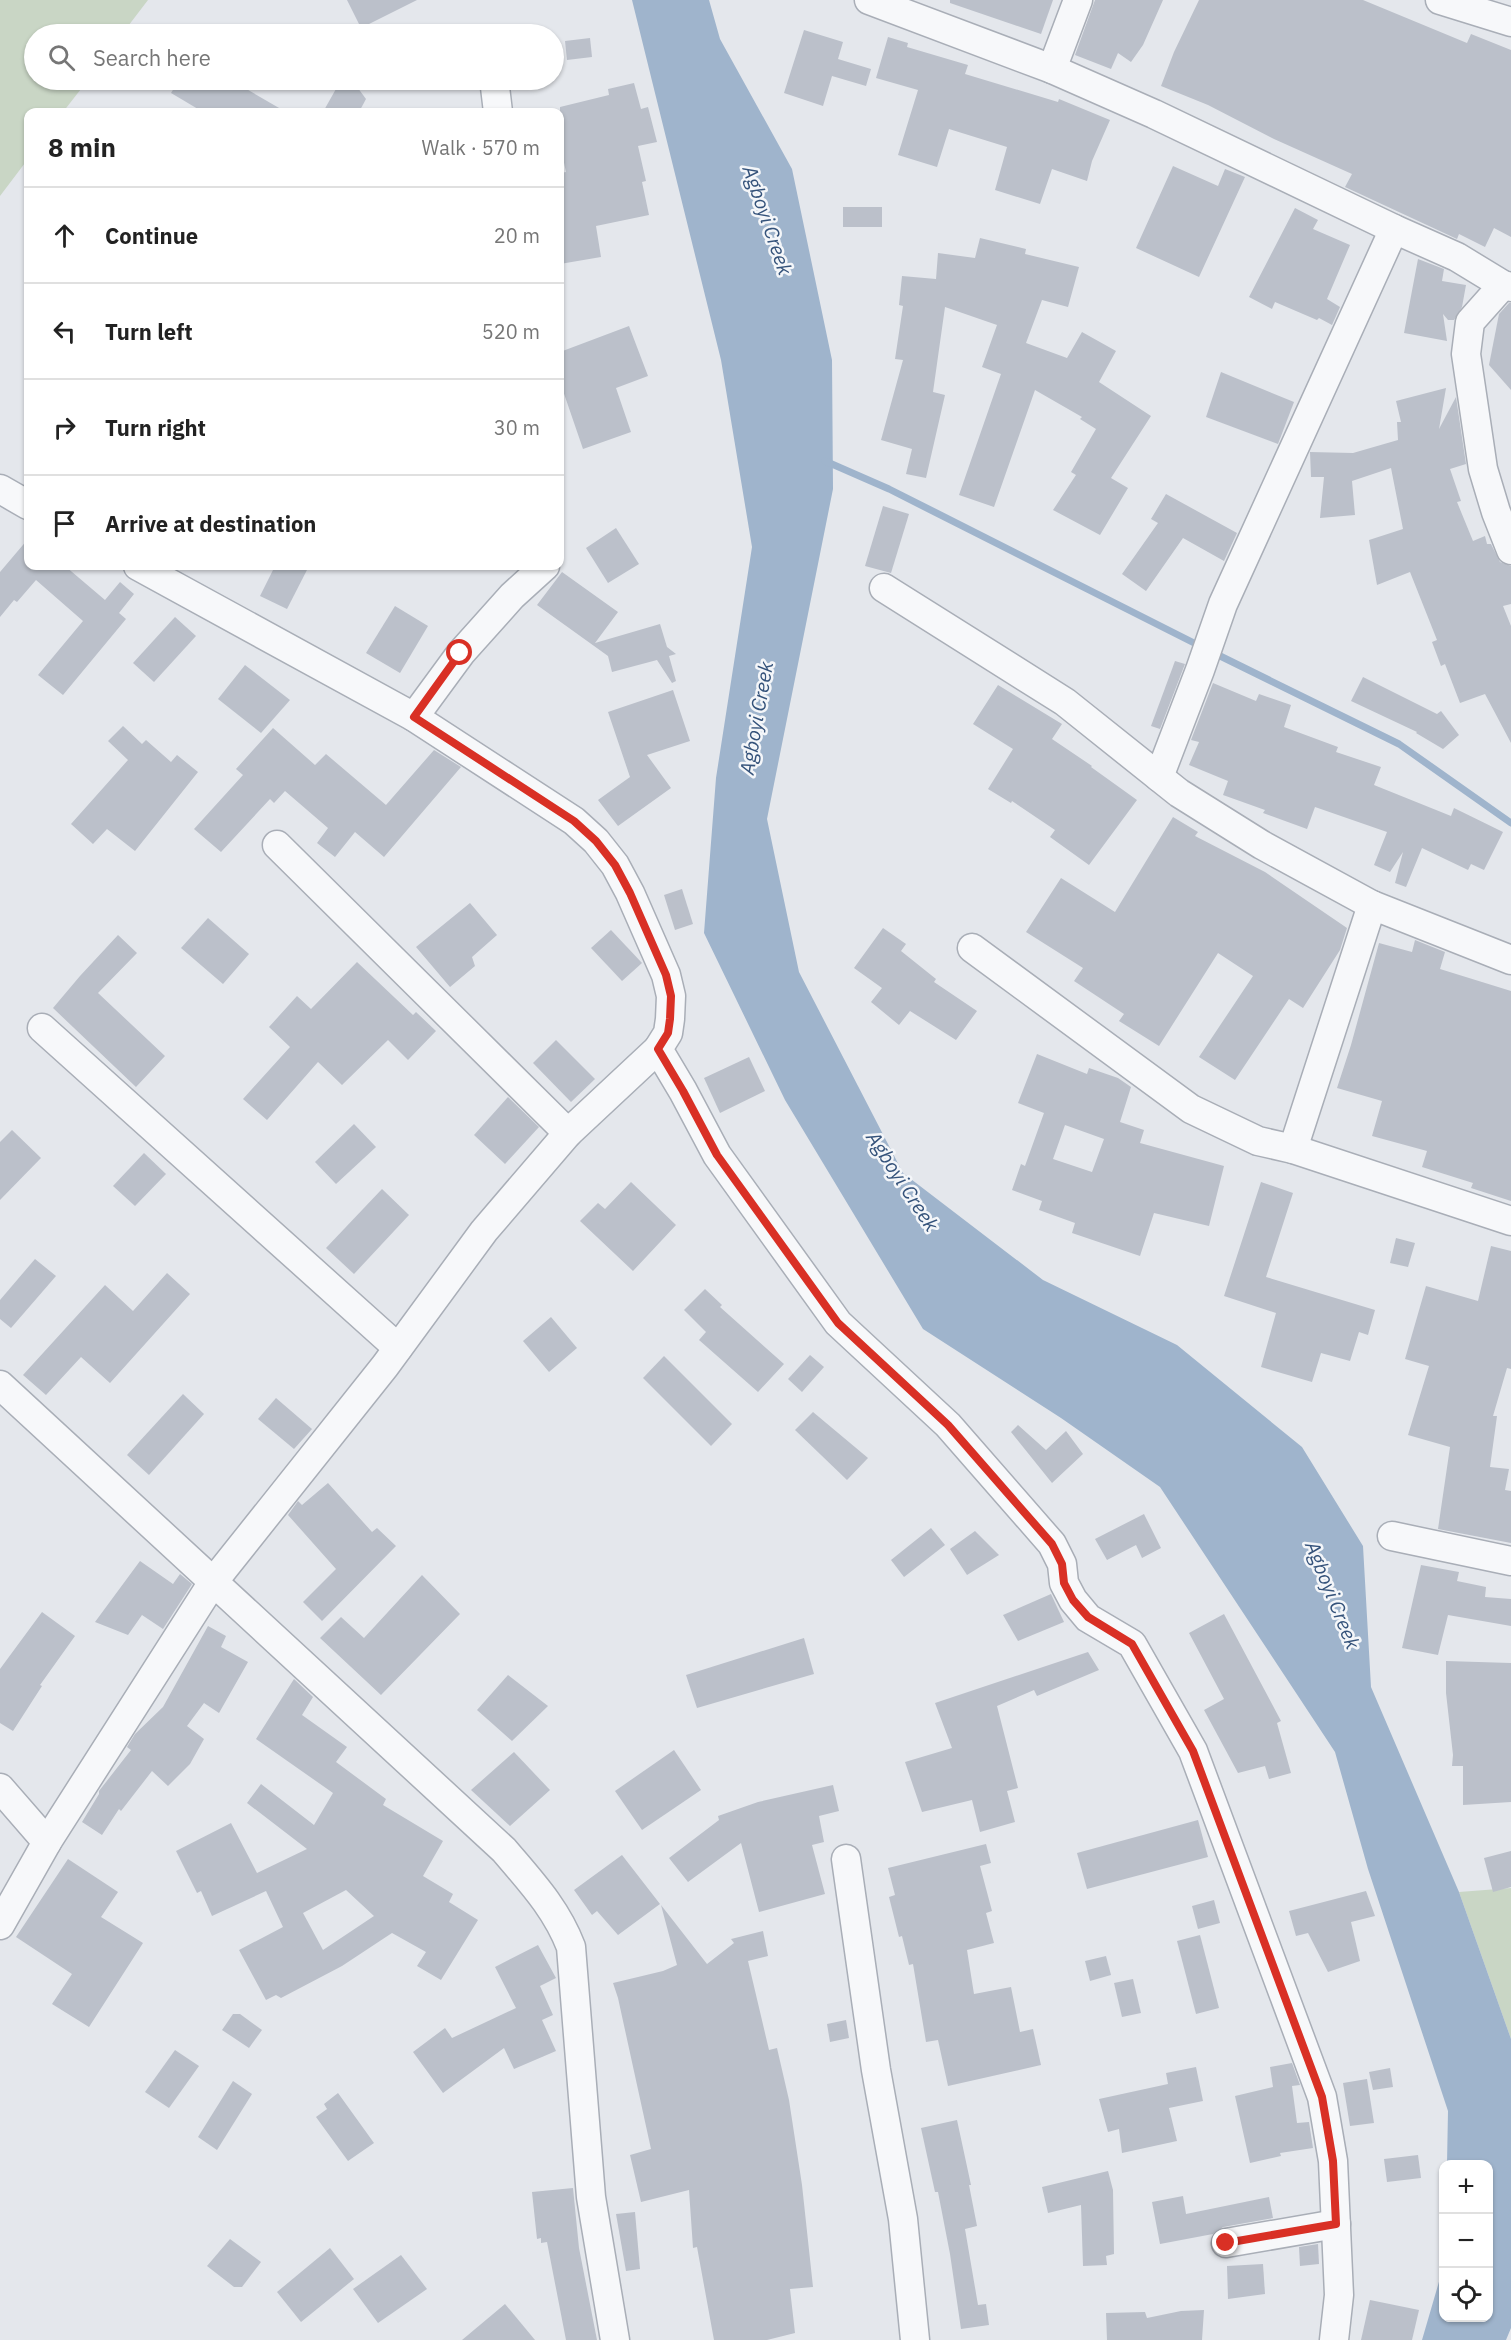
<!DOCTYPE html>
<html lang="en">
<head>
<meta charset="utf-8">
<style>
  :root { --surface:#fff; --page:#f6f6f6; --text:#222; --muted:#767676; --line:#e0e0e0 }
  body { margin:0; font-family:"IBM Plex Sans",sans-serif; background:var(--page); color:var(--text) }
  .controls { position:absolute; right:18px; bottom:18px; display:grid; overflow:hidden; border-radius:12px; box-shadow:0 2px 4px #0004 }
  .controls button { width:54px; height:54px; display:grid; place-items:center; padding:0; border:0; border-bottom:2px solid var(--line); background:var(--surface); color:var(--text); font:30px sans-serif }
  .stop { position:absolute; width:18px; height:18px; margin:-14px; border:4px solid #d93025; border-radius:50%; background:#fff }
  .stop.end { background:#d93025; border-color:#fff; box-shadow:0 2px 6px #0008 }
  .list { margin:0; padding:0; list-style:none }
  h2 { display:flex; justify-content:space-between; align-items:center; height:78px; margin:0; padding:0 24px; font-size:26px }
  h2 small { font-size:20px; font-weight:400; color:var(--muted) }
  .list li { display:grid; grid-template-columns:39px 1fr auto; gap:18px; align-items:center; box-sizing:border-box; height:96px; padding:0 24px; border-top:2px solid var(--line) }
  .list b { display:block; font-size:22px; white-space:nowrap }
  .list em { font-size:20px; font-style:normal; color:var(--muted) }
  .icon { flex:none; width:33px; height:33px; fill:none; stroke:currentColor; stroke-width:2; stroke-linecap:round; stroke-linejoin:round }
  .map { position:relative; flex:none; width:1511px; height:2340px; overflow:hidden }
  .search { position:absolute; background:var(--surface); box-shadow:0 2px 4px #0004; left:24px; top:24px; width:540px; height:66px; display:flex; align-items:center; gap:15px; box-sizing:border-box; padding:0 21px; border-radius:33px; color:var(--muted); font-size:22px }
  .panel { position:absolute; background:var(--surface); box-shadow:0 2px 4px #0004; left:24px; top:108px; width:540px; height:462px; border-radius:12px }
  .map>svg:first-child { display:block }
  .green { fill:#c9d6c5 }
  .water { fill:#9fb4cc }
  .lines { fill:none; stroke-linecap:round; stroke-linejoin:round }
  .stream { stroke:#9fb4cc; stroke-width:7 }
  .building { fill:#bbc0ca; fill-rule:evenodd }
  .minor-casing { stroke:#a9aeb7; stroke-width:31 }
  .minor { stroke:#f7f8fa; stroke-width:28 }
  .route { stroke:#d93025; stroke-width:8 }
  .labels { text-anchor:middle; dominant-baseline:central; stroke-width:5; stroke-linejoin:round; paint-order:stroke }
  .water-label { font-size:20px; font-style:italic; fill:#34527a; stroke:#f4f6f9 }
</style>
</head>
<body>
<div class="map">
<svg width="1511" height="2340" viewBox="0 0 1511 2340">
  <rect width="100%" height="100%" fill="#e4e7ec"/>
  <g class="green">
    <polygon points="0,0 148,0 122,34 34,34 34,80 88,80 63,112 28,112 28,159 0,196"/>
    <polygon points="1511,1888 1511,2039 1459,1892"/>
  </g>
  <polygon class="water" points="632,0 709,0 720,39 792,169 832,360 833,489 767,819 799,972 903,1173 1043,1280 1177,1345 1302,1447 1363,1546 1371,1687 1459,1892 1511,2039 1511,2328 1506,2340 1422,2340 1443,2268 1444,2318 1488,2318 1488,2164 1447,2164 1448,2111 1368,1869 1335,1752 1160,1487 1061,1418 923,1329 785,1100 704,933 716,778 752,547 721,360"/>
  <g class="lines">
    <g class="stream">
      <polyline points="825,461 889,489 1202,647"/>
      <polyline points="1212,652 1399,744 1511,823"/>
    </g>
  </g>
  <g class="building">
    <polygon points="347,0 417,0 361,28"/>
    <polygon points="950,0 1053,0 1041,34 950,3"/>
    <polygon points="1095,0 1163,0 1143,45 1131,62 1118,53 1111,69 1075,55"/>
    <polygon points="1199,0 1363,0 1467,43 1471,34 1511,50 1511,237 1494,228 1485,247 1459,234 1457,239 1345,187 1352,174 1274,139 1208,105 1161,86 1174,52"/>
    <polygon points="804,30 843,42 838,59 871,69 866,86 832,76 823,106 784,93"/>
    <polygon points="888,37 908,43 907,47 968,65 965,74 1058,102 1059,99 1110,120 1092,161 1087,181 1052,169 1040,204 995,190 1007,147 949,129 937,167 898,155 918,90 876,78"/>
    <polygon points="590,38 592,57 567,60 565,41"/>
    <polygon points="179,80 231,80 286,112 203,112 171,93"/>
    <polygon points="341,80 352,80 366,99 359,112 323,112"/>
    <polygon points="634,83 641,109 648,107 657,142 638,146 646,181 642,182 649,215 596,226 601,257 560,264 560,173 566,172 560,144 560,107 609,95 608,89"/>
    <polygon points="1173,166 1218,186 1225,169 1245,177 1199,277 1136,248"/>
    <rect x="843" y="207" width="39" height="20"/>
    <polygon points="1295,208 1318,220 1313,229 1350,245 1327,299 1340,307 1332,325 1319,318 1317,320 1275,302 1272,309 1249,297"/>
    <polygon points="980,238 1026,249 1025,254 1079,267 1068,307 1042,300 1026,343 1067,358 1082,332 1116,351 1099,382 1151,416 1111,478 1128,488 1100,535 1053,510 1076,475 1071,472 1096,429 1080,419 1082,417 1035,390 994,507 959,495 1001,374 982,367 997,325 945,307 933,392 945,395 926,478 906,474 912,449 881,440 903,360 895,359 903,306 899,305 902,276 936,279 938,253 975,258"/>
    <polygon points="1418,259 1444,269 1442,281 1466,285 1462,307 1454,320 1448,320 1443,314 1447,341 1404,333"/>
    <polygon points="1509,303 1511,303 1511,390 1489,365 1499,314"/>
    <polygon points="629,326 648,376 616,388 631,432 583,449 560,382 560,352"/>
    <polygon points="1221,372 1294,402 1278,444 1206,417"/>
    <polygon points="1446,388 1439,429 1456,397 1466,464 1450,469 1461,501 1457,502 1473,541 1485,536 1487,544 1491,544 1500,562 1511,566 1511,604 1503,606 1511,626 1511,743 1485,694 1460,703 1445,664 1441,666 1432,642 1437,640 1410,572 1377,585 1369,540 1403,529 1391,468 1352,481 1355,515 1320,518 1324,477 1311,477 1310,452 1353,453 1398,440 1397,422 1401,422 1396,401"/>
    <polygon points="1166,494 1237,533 1224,561 1183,538 1146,591 1122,574 1158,523 1151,519"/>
    <polygon points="883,506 909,514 891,573 865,566"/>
    <polygon points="616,528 639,564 608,583 586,548"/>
    <polygon points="28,539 28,566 65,566 105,600 120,582 134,594 119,613 126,619 63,695 38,675 83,621 36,580 17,602 14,600 0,617 0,572"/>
    <polygon points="275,566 309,566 287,609 260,596"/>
    <polygon points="562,572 618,612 595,643 660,624 667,647 676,654 669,656 676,681 672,683 657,660 612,672 608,656 537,605"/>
    <polygon points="395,606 428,626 400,673 366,653"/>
    <polygon points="175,617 196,636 154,682 133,663"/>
    <polygon points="1175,661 1185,664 1160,729 1151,726"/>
    <polygon points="245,665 290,700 261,733 218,699"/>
    <polygon points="1363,677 1437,714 1441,711 1459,735 1443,749 1416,733 1417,732 1351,701"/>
    <polygon points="1213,683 1256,701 1259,694 1291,705 1284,727 1338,747 1336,752 1381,767 1374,785 1451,816 1454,808 1503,832 1484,870 1471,864 1468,870 1422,848 1406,887 1395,883 1403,852 1390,872 1374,865 1387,832 1315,807 1307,829 1263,813 1265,810 1223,795 1228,781 1189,765 1199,742 1191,740"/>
    <polygon points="998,685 1062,724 1052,739 1092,766 1091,767 1137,800 1089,865 1050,837 1055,830 1012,801 1011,803 988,789 1013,749 973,724"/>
    <polygon points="673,690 690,741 647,755 671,788 618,826 598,800 630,777 608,712"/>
    <polygon points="123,726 142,744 146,740 171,762 177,755 198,772 135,851 107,829 93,844 71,824 128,760 108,741"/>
    <polygon points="273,728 315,765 326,754 386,805 434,750 461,767 384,857 355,832 335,857 317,843 328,828 285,791 274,803 270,799 221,852 194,829 243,775 236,769"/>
    <polygon points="1173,817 1198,832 1195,836 1265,872 1347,928 1340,950 1303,1008 1289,999 1235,1080 1199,1057 1253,976 1218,953 1159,1046 1119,1021 1124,1014 1074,981 1083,968 1026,932 1061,878 1115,912"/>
    <polygon points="682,889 693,924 675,930 664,895"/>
    <polygon points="470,903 497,935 472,957 475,966 450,987 416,947"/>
    <polygon points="208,918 249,954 223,984 181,948"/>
    <polygon points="883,928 906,944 901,951 936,979 934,982 977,1011 956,1040 910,1011 899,1025 871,1002 882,988 854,968"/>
    <polygon points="611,930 642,963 622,981 591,948"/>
    <polygon points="118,935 137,953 98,993 165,1056 136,1087 53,1008 80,976"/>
    <polygon points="1415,940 1445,952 1440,969 1511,991 1511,1201 1471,1188 1473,1183 1422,1167 1427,1151 1372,1136 1382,1101 1337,1088 1351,1045 1379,943 1412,952"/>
    <polygon points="357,962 413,1015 416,1012 436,1031 408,1060 388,1040 342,1085 318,1062 267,1120 243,1099 290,1047 269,1027 297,996 311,1009"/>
    <polygon points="556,1040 595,1079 571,1102 533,1063"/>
    <path d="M 1037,1054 L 1087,1074 L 1089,1068 L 1118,1078 L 1131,1087 L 1120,1122 L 1144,1130 L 1140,1143 L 1224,1166 L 1209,1226 L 1154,1213 L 1140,1256 L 1072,1233 L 1075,1223 L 1039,1210 L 1042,1201 L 1012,1190 L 1021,1164 L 1025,1166 L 1044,1113 L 1018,1103 ZM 1065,1125 L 1104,1139 L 1092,1172 L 1053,1159 Z"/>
    <polygon points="749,1057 765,1091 720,1113 704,1078"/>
    <polygon points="508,1097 539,1127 505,1164 474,1135"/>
    <polygon points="354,1124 376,1147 336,1184 315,1162"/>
    <polygon points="12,1130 41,1158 0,1200 0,1142"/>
    <polygon points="144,1153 166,1174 135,1206 113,1186"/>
    <polygon points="631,1182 676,1225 633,1271 580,1221 598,1203 605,1209"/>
    <polygon points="1261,1182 1293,1193 1266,1277 1375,1310 1368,1335 1359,1332 1350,1361 1321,1353 1312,1382 1261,1367 1276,1313 1224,1296"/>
    <polygon points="382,1189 409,1215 354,1274 326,1248"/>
    <polygon points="1396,1238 1415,1243 1408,1267 1390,1263"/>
    <polygon points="1491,1246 1511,1251 1511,1369 1507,1368 1493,1416 1497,1416 1490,1467 1509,1469 1505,1490 1511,1491 1511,1543 1438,1529 1450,1447 1408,1435 1429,1366 1405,1359 1426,1286 1478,1301"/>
    <polygon points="35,1259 56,1276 11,1328 0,1319 0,1300"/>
    <polygon points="167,1273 190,1294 110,1383 81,1357 46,1395 23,1375 105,1285 133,1311"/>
    <polygon points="705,1289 722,1305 720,1307 784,1364 758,1392 699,1340 706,1332 684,1310"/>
    <polygon points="551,1317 577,1348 549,1372 523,1341"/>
    <polygon points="810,1355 824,1367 802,1392 788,1379"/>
    <polygon points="664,1356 732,1424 711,1446 643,1378"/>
    <polygon points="183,1394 204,1414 149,1475 127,1455"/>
    <polygon points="276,1398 312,1429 294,1449 258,1419"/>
    <polygon points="813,1412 868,1458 847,1480 795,1430"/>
    <polygon points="1018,1425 1046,1450 1066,1431 1083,1454 1052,1483 1011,1432"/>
    <polygon points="328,1483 372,1532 377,1528 396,1546 322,1621 303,1602 336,1569 288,1515 298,1501 302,1505"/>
    <polygon points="1144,1514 1161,1548 1142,1558 1136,1545 1107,1560 1095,1539"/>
    <polygon points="931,1528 945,1545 904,1577 891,1560"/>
    <polygon points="975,1531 999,1555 967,1575 950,1549"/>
    <polygon points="140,1561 173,1584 180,1574 192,1584 163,1629 142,1615 128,1635 95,1622"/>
    <polygon points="1421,1565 1459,1572 1457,1581 1486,1587 1485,1597 1511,1599 1511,1626 1448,1615 1438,1655 1402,1648"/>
    <polygon points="422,1575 460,1614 381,1695 320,1638 341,1617 364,1638"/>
    <polygon points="1051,1594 1064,1622 1018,1641 1003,1615"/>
    <polygon points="42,1612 75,1636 40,1685 42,1686 13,1731 0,1723 0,1669"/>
    <polygon points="1224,1614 1281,1721 1277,1723 1291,1773 1269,1779 1265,1766 1238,1773 1204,1710 1224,1699 1189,1633"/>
    <polygon points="208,1626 226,1636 221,1647 248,1662 219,1713 204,1703 187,1726 204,1739 190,1764 168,1786 152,1771 121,1811 119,1809 102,1835 82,1822 99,1794 99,1791 131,1750 127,1747 135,1734 163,1707"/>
    <polygon points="804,1638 814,1674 697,1708 686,1675"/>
    <polygon points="1088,1652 1099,1670 1037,1696 1034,1690 997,1706 1018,1788 1007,1791 1015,1822 980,1832 972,1800 922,1812 905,1762 952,1748 935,1703"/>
    <polygon points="1446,1661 1511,1663 1511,1802 1463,1805 1463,1766 1452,1766 1453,1755 1446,1693"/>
    <polygon points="508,1675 548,1706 512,1741 477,1710"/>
    <path d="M 294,1679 L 313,1697 L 302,1715 L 347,1747 L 336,1762 L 386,1799 L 383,1805 L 443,1841 L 423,1876 L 453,1894 L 449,1902 L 478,1920 L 441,1980 L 417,1966 L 426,1952 L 392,1933 L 342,1966 L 281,1998 L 276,1995 L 266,2000 L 239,1950 L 283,1927 L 266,1891 L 212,1916 L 201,1891 L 197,1893 L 176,1851 L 231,1823 L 257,1873 L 307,1849 L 247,1803 L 261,1784 L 314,1825 L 333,1793 L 256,1739 ZM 346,1890 L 374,1916 L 323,1950 L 303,1913 Z"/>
    <polygon points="674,1750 701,1790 642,1830 615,1791"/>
    <polygon points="514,1752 550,1790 510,1826 471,1790"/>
    <polygon points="833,1785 839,1811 819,1816 824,1842 812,1845 825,1894 759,1912 741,1843 688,1882 669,1858 719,1820 718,1816 758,1802"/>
    <polygon points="1198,1820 1208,1857 1087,1889 1077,1853"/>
    <polygon points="986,1844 991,1863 980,1866 992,1911 986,1913 994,1943 967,1950 974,1994 1011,1987 1020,2032 1033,2029 1041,2065 948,2086 938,2040 926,2042 913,1964 909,1965 902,1936 899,1937 889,1897 895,1895 888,1868"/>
    <polygon points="1511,1851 1511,1887 1493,1892 1484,1858"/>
    <polygon points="622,1855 660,1904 618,1935 597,1911 592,1915 574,1890"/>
    <polygon points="68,1859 118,1892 101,1917 143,1943 89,2027 52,2004 72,1974 16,1937"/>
    <polygon points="1366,1891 1375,1916 1351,1922 1360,1961 1328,1972 1308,1933 1296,1936 1289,1911"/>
    <polygon points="1214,1900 1220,1923 1198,1929 1192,1906"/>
    <polygon points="661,1905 707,1964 734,1943 731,1939 763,1931 768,1956 748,1961 769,2050 777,2048 789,2100 802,2185 813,2287 790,2289 795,2333 767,2340 714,2340 697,2247 693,2248 689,2190 641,2202 630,2155 651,2149 618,1998 613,1983 663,1971 677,1965"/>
    <polygon points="1200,1935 1219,2008 1196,2014 1177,1941"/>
    <polygon points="538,1945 556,1978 540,1986 553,2015 542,2020 556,2051 514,2069 504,2048 443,2093 413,2052 445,2028 452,2038 516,2008 495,1967"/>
    <polygon points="1106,1956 1111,1975 1090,1981 1085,1961"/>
    <polygon points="1133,1979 1141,2013 1122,2017 1114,1983"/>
    <polygon points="233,2014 240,2014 262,2030 249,2048 222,2030"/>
    <polygon points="846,2020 849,2038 830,2042 827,2024"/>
    <polygon points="175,2050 199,2066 169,2108 145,2092"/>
    <polygon points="1292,2063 1300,2085 1292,2086 1297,2123 1309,2122 1313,2148 1280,2153 1281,2156 1250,2163 1235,2096 1273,2087 1270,2067"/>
    <polygon points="1196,2067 1203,2101 1169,2108 1177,2141 1122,2153 1119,2129 1108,2132 1099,2099 1168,2084 1166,2073"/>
    <polygon points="1390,2068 1393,2087 1373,2090 1369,2072"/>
    <polygon points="1367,2079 1374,2123 1350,2126 1343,2083"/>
    <polygon points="233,2081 252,2094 217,2150 198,2137"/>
    <polygon points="338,2093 374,2143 348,2161 316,2117 327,2109 324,2104"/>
    <polygon points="957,2120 971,2185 969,2185 977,2226 965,2229 978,2305 986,2304 989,2325 961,2329 950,2254 938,2192 935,2192 921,2128"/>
    <polygon points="1418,2155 1421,2178 1387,2182 1384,2159"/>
    <polygon points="1108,2171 1113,2190 1114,2254 1106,2256 1107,2265 1083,2266 1081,2205 1048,2213 1042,2187"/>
    <polygon points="573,2188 579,2248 597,2340 566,2340 547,2242 541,2243 541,2238 537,2239 532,2192"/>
    <polygon points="1183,2196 1186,2214 1269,2197 1273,2218 1223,2227 1213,2234 1160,2244 1152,2202"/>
    <polygon points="635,2212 640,2269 626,2271 616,2214"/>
    <polygon points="230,2239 261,2262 242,2287 234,2287 207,2266"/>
    <polygon points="1318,2244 1319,2264 1300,2266 1299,2247"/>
    <polygon points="330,2248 354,2279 301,2322 277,2292"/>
    <polygon points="401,2255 427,2289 378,2323 353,2289"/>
    <polygon points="1263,2264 1265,2294 1228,2299 1227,2266"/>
    <polygon points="1370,2300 1419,2310 1412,2340 1361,2340"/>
    <polygon points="505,2304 535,2340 462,2340"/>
    <polygon points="1204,2310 1202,2340 1107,2340 1106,2313 1145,2312 1147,2318 1181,2311"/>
  </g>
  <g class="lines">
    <g class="minor-casing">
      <g id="minor">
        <polyline points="869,0 1052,69 1154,114 1394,229 1457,257 1503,285 1511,287"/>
        <polyline points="1440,0 1511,22"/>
        <polyline points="1052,69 1078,0"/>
        <polyline points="495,87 498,112"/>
        <polyline points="1503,285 1470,322 1466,354 1483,469 1496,512 1511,550"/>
        <polyline points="0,489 28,505"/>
        <polyline points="138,566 414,717 574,821 596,841 615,865 630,893 666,975 671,996 670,1019 668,1033 658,1049 683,1091 717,1155 838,1323 948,1425 1052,1544 1062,1564 1064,1583 1073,1600 1088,1618 1132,1644 1193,1751 1322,2097 1333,2161 1339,2295 1334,2340"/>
        <polyline points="884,588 1065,702 1179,793 1262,845 1372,905 1511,960"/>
        <polyline points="414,717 461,653 512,596 545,566"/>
        <polyline points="1159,777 1200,670 1223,604 1394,229"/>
        <polyline points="277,845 568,1133"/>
        <polyline points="972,948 1191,1109 1258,1141 1293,1149 1511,1221"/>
        <polyline points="42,1028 398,1348"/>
        <polyline points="1293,1149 1372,905"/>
        <path d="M 0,1385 L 504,1850 C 531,1882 556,1908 571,1947 L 591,2197 L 615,2340"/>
        <polyline points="1392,1536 1511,1561"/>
        <polyline points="0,1788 47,1842"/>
        <polyline points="846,1859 876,2070 903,2219 915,2340"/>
        <polyline points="0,1925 47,1842 213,1582 385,1366 484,1231 568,1133 658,1049"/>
        <polyline points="1226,2243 1336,2224"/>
      </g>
    </g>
    <use href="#minor" class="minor"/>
  </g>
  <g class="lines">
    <polyline class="route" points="460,653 414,717 574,821 596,841 615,865 630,893 666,975 671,996 670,1019 668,1033 658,1049 683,1091 717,1155 838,1323 948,1425 1052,1544 1062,1564 1064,1583 1073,1600 1088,1617 1132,1644 1193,1751 1322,2097 1333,2161 1336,2224 1226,2243"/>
  </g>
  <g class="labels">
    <g class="water-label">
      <text transform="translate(768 220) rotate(71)">Agboyi Creek</text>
      <text transform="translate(756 718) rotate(-80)">Agboyi Creek</text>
      <text transform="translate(903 1181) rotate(57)">Agboyi Creek</text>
      <text transform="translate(1333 1595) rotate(68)">Agboyi Creek</text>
    </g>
  </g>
</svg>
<div class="controls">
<button>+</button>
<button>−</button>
<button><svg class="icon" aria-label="locate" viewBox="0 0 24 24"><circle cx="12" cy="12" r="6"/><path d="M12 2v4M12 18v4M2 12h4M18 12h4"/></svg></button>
</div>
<div class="stop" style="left:460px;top:653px"></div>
<div class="stop end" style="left:1226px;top:2243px"></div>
<div class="search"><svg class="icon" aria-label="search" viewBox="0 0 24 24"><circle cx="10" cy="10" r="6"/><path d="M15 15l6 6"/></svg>Search here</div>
<section class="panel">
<h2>8 min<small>Walk · 570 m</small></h2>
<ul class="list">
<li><svg class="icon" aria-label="ahead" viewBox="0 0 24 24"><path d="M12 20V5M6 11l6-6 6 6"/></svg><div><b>Continue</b></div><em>20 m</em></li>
<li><svg class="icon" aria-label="left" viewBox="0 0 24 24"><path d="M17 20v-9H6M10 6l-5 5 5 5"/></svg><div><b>Turn left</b></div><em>520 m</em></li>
<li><svg class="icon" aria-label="right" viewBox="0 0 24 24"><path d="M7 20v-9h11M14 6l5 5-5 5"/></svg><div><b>Turn right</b></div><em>30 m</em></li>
<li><svg class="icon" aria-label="arrive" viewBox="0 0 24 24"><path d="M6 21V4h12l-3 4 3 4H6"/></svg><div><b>Arrive at destination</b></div></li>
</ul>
</section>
</div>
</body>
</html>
